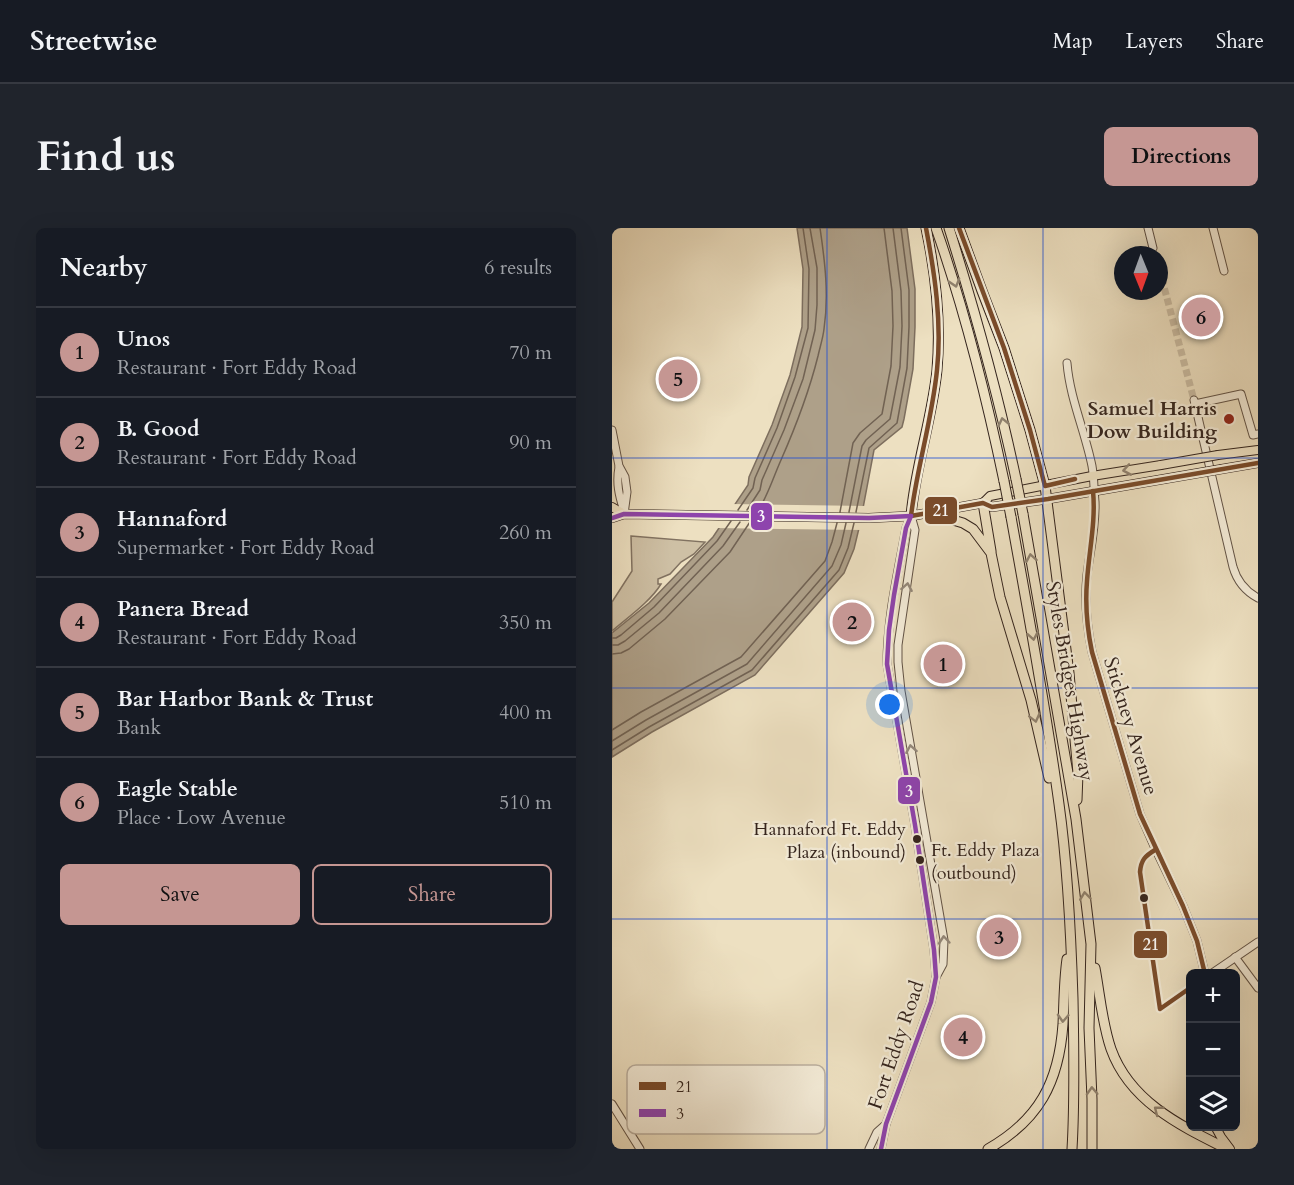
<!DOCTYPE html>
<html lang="en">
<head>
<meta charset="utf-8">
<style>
  :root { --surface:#171b24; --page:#20242c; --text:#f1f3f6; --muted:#9ea1a6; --line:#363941; --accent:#c59692 }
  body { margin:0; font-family:Cardo,serif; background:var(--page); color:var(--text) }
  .controls { position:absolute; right:18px; bottom:18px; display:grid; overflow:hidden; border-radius:9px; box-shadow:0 6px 24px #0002 }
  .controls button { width:54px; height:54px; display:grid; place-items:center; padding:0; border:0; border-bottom:2px solid var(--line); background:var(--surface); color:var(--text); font:30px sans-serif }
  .compass { position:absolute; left:502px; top:18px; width:54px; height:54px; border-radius:50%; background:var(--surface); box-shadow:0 6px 24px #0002; rotate:179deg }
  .you { position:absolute; left:278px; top:477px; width:21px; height:21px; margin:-15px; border:4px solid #fff; border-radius:50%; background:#1a73e8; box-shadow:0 0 0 9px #1a73e833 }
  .badge { display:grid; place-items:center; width:39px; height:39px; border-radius:50%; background:var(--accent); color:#111; font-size:20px; font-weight:700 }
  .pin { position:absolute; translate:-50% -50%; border:3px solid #fff; box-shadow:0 2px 6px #0006 }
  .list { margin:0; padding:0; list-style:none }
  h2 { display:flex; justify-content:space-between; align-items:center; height:78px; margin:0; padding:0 24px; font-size:26px }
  h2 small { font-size:20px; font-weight:400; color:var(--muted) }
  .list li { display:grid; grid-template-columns:39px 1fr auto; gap:18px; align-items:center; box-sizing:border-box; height:90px; padding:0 24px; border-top:2px solid var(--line) }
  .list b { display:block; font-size:22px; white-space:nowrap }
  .list p { margin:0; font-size:20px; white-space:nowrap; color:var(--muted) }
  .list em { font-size:20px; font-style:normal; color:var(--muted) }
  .actions { display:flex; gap:12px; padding:18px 24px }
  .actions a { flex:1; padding:14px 0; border:2px solid var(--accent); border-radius:9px; text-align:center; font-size:21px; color:var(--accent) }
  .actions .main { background:var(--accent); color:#111 }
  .icon { flex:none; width:33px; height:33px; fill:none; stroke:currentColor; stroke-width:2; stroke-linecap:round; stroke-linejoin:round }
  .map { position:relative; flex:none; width:646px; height:921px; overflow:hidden; border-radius:9px }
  header { display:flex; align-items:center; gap:36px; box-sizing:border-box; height:84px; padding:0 30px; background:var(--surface); border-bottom:2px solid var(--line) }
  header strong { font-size:28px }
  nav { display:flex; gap:33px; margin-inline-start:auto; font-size:21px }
  .intro { display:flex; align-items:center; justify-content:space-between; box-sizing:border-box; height:144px; padding:0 36px }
  h1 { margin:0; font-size:42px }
  .button { padding:15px 27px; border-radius:9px; background:var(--accent); color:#111; font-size:21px; font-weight:700 }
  main { display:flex; gap:36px; padding:0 36px }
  aside { flex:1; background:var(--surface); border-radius:9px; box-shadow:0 6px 24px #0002 }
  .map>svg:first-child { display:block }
  .green { fill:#cec0a5; stroke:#817261; stroke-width:1.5 }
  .water { fill:#aea089; stroke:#7d6e5e; stroke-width:1.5 }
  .pier { fill:#ede0c1 }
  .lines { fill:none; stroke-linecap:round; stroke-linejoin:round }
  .shore { stroke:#716253; stroke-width:1.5 }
  .minor-tunnel { stroke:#c8baa0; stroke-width:7; stroke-dasharray:7 3.5; stroke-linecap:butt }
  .minor-casing { stroke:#625346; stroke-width:9 }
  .major-casing { stroke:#34241d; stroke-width:10 }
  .highway-casing { stroke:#34241d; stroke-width:11 }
  .minor { stroke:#f3ebd7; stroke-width:7 }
  .major { stroke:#ede0c1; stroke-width:8 }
  .highway { stroke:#ede0c1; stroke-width:9 }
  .major-bridge-casing { stroke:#34241d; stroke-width:10; stroke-linecap:butt }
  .highway-bridge-casing { stroke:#34241d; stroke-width:11; stroke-linecap:butt }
  .major-bridge { stroke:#ede0c1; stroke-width:8 }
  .highway-bridge { stroke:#ede0c1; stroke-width:9 }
  .bus-1-casing { stroke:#f3ebd7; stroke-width:9 }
  .bus-2-casing { stroke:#f3ebd7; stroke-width:9 }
  .bus-1 { stroke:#7a4b2a; stroke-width:4.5 }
  .bus-2 { stroke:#8e44ad; stroke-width:4.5 }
  .oneway { stroke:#90826f }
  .oneway2 { stroke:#94887a }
  .grid { fill:none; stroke:#1d4ed8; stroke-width:1.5; stroke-opacity:0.55 }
  .poi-dot { fill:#8f2418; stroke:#f3ebd7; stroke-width:2 }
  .bus-dot { fill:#34241d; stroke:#f3ebd7; stroke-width:2 }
  .labels { text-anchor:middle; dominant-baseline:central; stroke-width:4.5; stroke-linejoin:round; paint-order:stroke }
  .bus-label { font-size:18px; fill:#34241d; stroke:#f3ebd7; text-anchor:end }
  .poi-label { font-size:20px; font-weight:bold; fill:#34241d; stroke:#f3ebd7; text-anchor:end }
  .street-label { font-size:20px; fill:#34241d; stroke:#f3ebd7 }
  .key { fill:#f3ebd7; stroke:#baaf9f; stroke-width:1.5 }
  .key-label { font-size:16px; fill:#34241d }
  .line-badge { stroke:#f3ebd7; stroke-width:2 }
  .badge-label { font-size:16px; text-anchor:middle; font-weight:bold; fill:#fff }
</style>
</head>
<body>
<header>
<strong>Streetwise</strong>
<nav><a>Map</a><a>Layers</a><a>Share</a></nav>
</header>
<div class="intro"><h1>Find us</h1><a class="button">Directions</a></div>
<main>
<aside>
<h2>Nearby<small>6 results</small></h2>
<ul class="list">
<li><span class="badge">1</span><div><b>Unos</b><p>Restaurant · Fort Eddy Road</p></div><em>70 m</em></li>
<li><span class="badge">2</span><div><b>B. Good</b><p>Restaurant · Fort Eddy Road</p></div><em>90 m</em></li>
<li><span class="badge">3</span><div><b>Hannaford</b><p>Supermarket · Fort Eddy Road</p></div><em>260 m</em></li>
<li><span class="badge">4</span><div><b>Panera Bread</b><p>Restaurant · Fort Eddy Road</p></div><em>350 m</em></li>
<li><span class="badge">5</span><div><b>Bar Harbor Bank &amp; Trust</b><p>Bank</p></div><em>400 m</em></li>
<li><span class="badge">6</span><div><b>Eagle Stable</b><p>Place · Low Avenue</p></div><em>510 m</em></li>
</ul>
<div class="actions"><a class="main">Save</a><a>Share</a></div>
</aside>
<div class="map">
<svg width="646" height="921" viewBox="0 0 646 921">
  <rect width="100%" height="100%" fill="#ede0c1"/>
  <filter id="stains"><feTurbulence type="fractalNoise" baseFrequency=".00333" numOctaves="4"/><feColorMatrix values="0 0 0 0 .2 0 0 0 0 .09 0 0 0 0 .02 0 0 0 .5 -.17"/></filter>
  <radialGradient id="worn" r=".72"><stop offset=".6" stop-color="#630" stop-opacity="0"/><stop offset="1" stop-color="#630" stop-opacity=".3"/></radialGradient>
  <path class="green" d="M 19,308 L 93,314 L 82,326 L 69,334 L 58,346 L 46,351 L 46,356 L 49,356 C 39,373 15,390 0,403 L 0,374 L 20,343 Z"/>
  <polygon class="water" points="185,0 295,0 303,61 303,99 301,141 292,191 290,199 262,222 248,296 242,321 232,345 143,447 40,504 0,529 0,405 37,375 101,309 136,257 137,249 160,197 178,147 190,99 191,41"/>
  <polygon class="pier" points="119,276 255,278 250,302 104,300"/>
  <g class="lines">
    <g class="shore">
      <polyline points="126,282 141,260 143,250 165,200 183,149 196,100 197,41 191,0"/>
      <polyline points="135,282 148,262 150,252 172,202 191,151 203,102 205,77 205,40 198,0"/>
      <path d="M 146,283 C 156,267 161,250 169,232 C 184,198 197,164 206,128 C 208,119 211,110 212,101 C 217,67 213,34 208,0"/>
      <polyline points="228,284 241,215 248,205 270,186 279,138 281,98 280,63 272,0"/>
      <polyline points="237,284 250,218 254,212 278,191 288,139 290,98 289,63 281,0"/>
      <polyline points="244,284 257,220 285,195 295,140 297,99 297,62 289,0"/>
      <polyline points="0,410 4,410 9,407 42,379 105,313 119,293"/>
      <polyline points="0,417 6,417 13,413 47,385 111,318 128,294"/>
      <polyline points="0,426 9,425 17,421 53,391 118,324 138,294"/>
      <polyline points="0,502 29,484 129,429 213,333 220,314 225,295"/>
      <polyline points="0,513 34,492 135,436 220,338 229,317 234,295"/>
      <polyline points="0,522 37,499 140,442 227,342 236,320 242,295"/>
    </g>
    <polyline class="minor-tunnel" points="547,40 582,172"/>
    <g class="minor-casing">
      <g id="minor">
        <polyline points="536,0 541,20"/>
        <polyline points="601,0 612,43"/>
        <path d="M 455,135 C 458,171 473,203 480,238 C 482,249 482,263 483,274 C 484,299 478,323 475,347 C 472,373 475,399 480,424 L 528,586 L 542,618 L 571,678 L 585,713 L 593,746"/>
        <path d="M 582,172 L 621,339 C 625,353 633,363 646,370"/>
        <polyline points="583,176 629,166 641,207 646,206"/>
        <polyline points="0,202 7,238 13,249 15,264 12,286"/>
        <path d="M 7,239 C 4,255 7,268 12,283"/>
        <polyline points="299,288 303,302 286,417 286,434 289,463 332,712 331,736 324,749"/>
        <polyline points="623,729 646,760"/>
        <polyline points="599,746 646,714"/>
        <polyline points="0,876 28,921"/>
        <polyline points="257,921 265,904 274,896"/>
        <path d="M 269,921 L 274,896 L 319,774 L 324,749 L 322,722 L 303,597 L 275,436 C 275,390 286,344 294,300 L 299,288"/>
      </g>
    </g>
    <g class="major-casing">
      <g id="major">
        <polyline points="606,227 646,222"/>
        <polyline points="610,241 646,235"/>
        <polyline points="371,275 380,279 436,271 552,251"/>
        <polyline points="0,279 12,286"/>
        <polyline points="0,290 12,286 257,290 299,288 371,275 378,268 480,248 549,237"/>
        <polyline points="603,898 609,909 618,921"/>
      </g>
    </g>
    <g class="highway-casing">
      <g id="highway">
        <path d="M 324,0 C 353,83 374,167 392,253"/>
        <path d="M 337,0 C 363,83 386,166 404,251"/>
        <polyline points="347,0 370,63 392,120 418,202 433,258 457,445 466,545 465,572"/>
        <polyline points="371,275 379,323"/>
        <polyline points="318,285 351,295 361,301 379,325 388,369 419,472 437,550"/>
        <polyline points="411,286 464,591 479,716 477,800 480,871 480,921"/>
        <path d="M 299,288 C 303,239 320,192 325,142 C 329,95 324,47 314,0"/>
        <path d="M 399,289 C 416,384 434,480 447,576 C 456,640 459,706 461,771 C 462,821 463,871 460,921"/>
        <path d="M 483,740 C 488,767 490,795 499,821 C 518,874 569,898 615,921"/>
        <path d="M 376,921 C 427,892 447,854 451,796 C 452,774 452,752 455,731"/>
      </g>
    </g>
    <use href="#minor" class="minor"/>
    <use href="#major" class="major"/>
    <use href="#highway" class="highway"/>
    <g class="major-bridge-casing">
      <g id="major-bridge">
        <polyline points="549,237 606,227"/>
        <polyline points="552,251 610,241"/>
      </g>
    </g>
    <g class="highway-bridge-casing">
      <g id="highway-bridge">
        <polyline points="404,251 411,286"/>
        <polyline points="392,253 399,289"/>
      </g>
    </g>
    <use href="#major-bridge" class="major-bridge"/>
    <use href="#highway-bridge" class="highway-bridge"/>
    <g class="bus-1-casing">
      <g id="bus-1">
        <path d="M 314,0 C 323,47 330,95 325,142 C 320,192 305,239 299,288 L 371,275 L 380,279 L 436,271 L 646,235"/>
        <polyline points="347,0 392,120 418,202 433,258 463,251"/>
        <path d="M 481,263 C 484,293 477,323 475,353 C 473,377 475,400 480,424 L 528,586 L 571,678 L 585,713 L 593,746"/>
        <path d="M 543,622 C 533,628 529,632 528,644 L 548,781 L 578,760"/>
      </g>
    </g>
    <g class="bus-2-casing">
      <g id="bus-2">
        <polyline points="0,290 12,286 257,290 299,288"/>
        <polyline points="269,921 274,896 319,774 324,749 322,722 303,597 275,436 277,402 282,367 294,300 299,288"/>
      </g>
    </g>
    <use href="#bus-1" class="bus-1"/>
    <use href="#bus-2" class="bus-2"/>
  </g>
  <defs><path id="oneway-chevron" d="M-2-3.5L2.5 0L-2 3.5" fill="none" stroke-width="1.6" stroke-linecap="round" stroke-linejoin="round" transform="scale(1.5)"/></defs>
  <g class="oneway">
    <use href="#oneway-chevron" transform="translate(343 55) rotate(73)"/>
    <use href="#oneway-chevron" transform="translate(391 194) rotate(-103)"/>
    <use href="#oneway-chevron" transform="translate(515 242) rotate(170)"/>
    <use href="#oneway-chevron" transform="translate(419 330) rotate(-100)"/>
    <use href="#oneway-chevron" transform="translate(421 408) rotate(80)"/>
    <use href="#oneway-chevron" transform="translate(423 490) rotate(76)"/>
    <use href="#oneway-chevron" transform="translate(473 668) rotate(-97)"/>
    <use href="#oneway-chevron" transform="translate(451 790) rotate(93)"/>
    <use href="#oneway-chevron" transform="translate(480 863) rotate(-92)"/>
    <use href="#oneway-chevron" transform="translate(546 882) rotate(-142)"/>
  </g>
  <g class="oneway2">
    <use href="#oneway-chevron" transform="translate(295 359) rotate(-80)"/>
    <use href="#oneway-chevron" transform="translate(299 521) rotate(-100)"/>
    <use href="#oneway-chevron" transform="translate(332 712) rotate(-95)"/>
  </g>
  <path class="grid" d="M 215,0 L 215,921M 431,0 L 431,921M 0,230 L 646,230M 0,460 L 646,460M 0,691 L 646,691"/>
  <circle class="poi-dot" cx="617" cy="191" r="6"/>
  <g class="bus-dot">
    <circle cx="305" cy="611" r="5"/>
    <circle cx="308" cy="632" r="5"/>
    <circle cx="532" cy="670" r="5"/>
  </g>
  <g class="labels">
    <g class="bus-label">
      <text x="294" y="601">Hannaford Ft. Eddy<tspan x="294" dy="23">Plaza (inbound)</tspan></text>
      <text x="319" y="622" text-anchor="start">Ft. Eddy Plaza<tspan x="319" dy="23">(outbound)</tspan></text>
    </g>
    <g class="poi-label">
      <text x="605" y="180">Samuel Harris<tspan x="605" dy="23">Dow Building</tspan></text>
    </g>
    <g class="street-label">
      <text transform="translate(458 453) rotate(80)">Styles Bridges Highway</text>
      <text transform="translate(519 498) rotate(73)">Stickney Avenue</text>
      <text transform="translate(284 817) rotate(-71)">Fort Eddy Road</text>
    </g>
  </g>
  <rect x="15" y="837" width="198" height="69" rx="9" class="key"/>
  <rect x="27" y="854" width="27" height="8" fill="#7a4b2a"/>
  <rect x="27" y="881" width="27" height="8" fill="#8e44ad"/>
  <g class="key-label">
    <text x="64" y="864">21</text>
    <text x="64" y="891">3</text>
  </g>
  <g class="line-badge">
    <rect x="312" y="268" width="34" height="29" rx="6" fill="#7a4b2a"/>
    <rect x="138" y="274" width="23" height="29" rx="6" fill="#8e44ad"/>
    <rect x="285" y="548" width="24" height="29" rx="6" fill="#8e44ad"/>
    <rect x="521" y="702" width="35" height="29" rx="6" fill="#7a4b2a"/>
  </g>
  <g class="badge-label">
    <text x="329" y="288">21</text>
    <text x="149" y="294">3</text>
    <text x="297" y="569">3</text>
    <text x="539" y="722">21</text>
  </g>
  <rect width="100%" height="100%" filter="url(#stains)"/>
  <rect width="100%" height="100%" fill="url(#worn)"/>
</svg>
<div class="controls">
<button>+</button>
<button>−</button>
<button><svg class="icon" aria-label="layers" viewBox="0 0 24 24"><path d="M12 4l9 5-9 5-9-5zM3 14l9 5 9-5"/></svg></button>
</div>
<svg class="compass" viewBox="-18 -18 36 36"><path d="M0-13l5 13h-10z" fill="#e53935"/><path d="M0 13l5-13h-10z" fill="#9ea1a6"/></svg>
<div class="you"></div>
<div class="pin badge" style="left:331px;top:436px">1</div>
<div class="pin badge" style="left:240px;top:394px">2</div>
<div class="pin badge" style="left:387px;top:709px">3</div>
<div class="pin badge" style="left:351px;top:809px">4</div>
<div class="pin badge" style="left:66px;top:151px">5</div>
<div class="pin badge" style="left:589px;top:89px">6</div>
</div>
</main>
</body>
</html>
